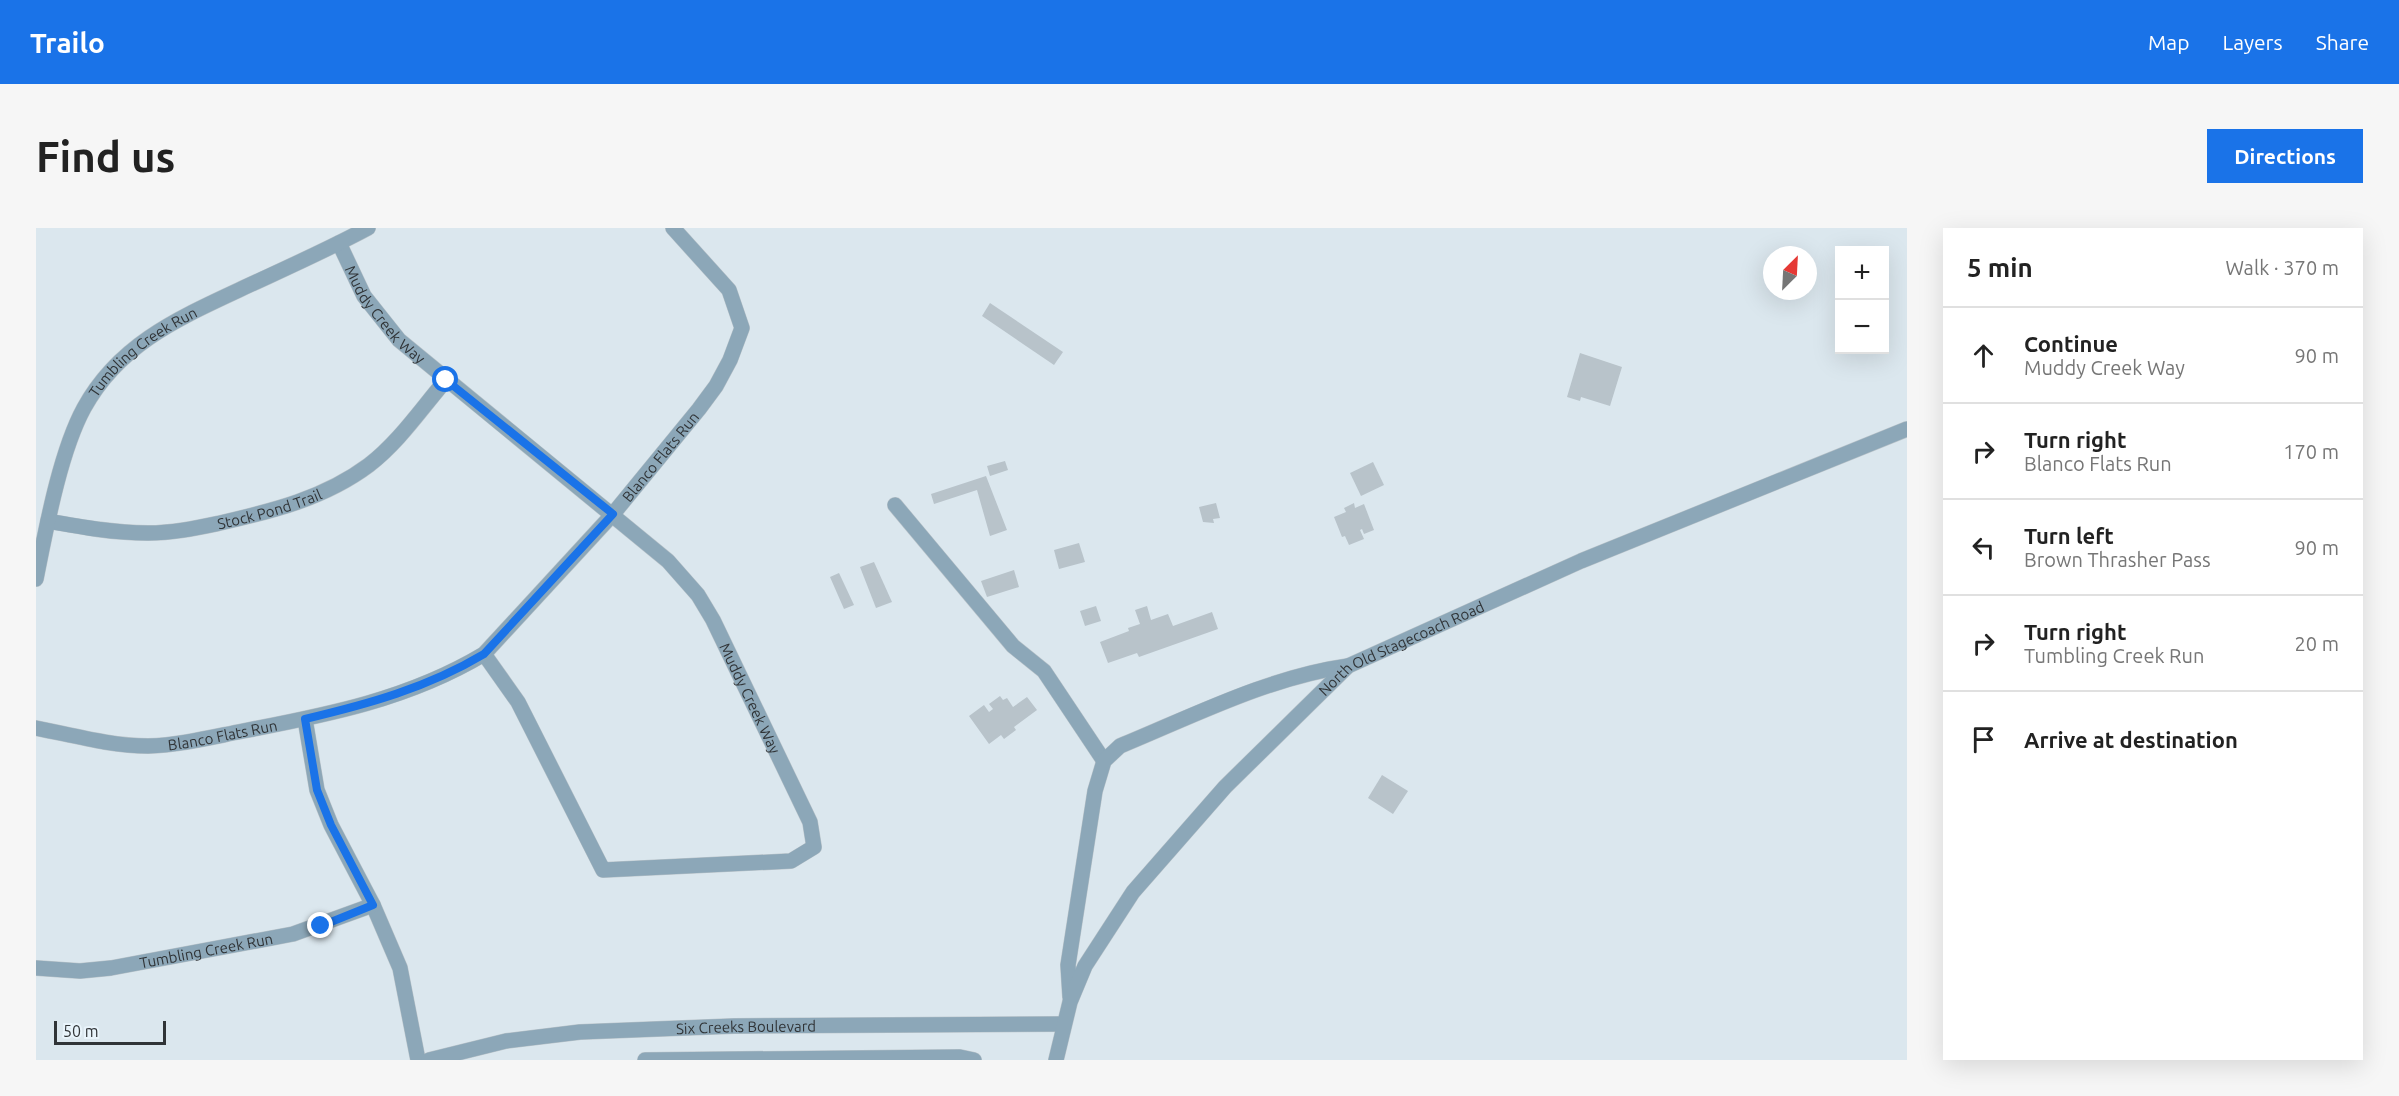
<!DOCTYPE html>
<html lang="en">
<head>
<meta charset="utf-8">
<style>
  :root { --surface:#fff; --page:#f6f6f6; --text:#222; --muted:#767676; --line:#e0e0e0; --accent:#1a73e8 }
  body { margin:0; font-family:Ubuntu,sans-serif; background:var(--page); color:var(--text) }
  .controls { position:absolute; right:18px; top:18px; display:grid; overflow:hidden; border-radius:0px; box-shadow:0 6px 24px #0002 }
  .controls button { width:54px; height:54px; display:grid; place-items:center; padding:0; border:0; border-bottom:2px solid var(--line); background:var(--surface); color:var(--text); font:30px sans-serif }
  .compass { position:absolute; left:1727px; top:18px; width:54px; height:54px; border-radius:50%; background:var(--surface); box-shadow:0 6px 24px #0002; rotate:24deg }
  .scale { position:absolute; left:18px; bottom:15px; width:112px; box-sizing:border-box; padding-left:6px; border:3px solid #303437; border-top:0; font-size:16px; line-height:21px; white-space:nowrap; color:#303437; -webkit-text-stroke:4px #e9f4fb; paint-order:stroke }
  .stop { position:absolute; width:18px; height:18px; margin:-14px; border:4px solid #1a73e8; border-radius:50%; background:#fff }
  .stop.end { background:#1a73e8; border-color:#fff; box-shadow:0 2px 6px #0008 }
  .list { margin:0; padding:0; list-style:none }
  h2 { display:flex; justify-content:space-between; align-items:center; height:78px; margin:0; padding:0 24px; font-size:26px }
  h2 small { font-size:20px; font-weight:400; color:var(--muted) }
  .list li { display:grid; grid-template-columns:39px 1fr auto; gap:18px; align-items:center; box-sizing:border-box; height:96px; padding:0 24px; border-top:2px solid var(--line) }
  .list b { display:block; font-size:22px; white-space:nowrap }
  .list p { margin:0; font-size:20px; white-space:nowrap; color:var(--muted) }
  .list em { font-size:20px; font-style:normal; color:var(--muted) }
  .icon { flex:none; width:33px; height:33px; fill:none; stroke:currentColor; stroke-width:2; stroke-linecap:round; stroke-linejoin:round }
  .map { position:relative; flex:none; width:1871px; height:832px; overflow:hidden; border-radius:0px }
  header { display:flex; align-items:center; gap:36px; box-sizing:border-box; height:84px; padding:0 30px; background:var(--accent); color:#fff }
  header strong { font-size:28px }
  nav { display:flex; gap:33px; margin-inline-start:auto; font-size:21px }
  .intro { display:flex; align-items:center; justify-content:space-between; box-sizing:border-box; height:144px; padding:0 36px }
  h1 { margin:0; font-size:42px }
  .button { padding:15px 27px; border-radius:0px; background:var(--accent); color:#fff; font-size:21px; font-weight:700 }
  main { display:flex; gap:36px; padding:0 36px }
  aside { flex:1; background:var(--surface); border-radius:0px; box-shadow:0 6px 24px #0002 }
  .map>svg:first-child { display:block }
  .building { fill:#b8c3ca }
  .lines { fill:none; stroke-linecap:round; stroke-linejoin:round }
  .minor-casing { stroke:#b9c3c9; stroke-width:16 }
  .minor { stroke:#8ca7b8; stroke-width:15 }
  .route { stroke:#1a73e8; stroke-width:8 }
  .labels { text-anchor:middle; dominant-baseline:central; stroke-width:5; stroke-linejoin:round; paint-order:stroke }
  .street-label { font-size:15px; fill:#303437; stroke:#e9f4fb }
</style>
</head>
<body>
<header>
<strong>Trailo</strong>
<nav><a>Map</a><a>Layers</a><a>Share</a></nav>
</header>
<div class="intro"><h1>Find us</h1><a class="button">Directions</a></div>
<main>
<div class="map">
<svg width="1871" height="832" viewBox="0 0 1871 832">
  <rect width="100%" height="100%" fill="#dbe7ee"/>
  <g class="building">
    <polygon points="954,75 1027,124 1018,137 946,88"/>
    <polygon points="1544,125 1586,139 1574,178 1545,169 1544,173 1531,169"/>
    <polygon points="969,233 972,242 954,248 951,238"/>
    <polygon points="1337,234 1348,257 1325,268 1314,245"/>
    <polygon points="950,248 971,302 954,308 941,262 898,276 895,266"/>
    <polygon points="1180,275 1184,290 1177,291 1178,295 1167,294 1163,279"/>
    <polygon points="1318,275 1319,280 1328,276 1338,302 1328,306 1326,301 1324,302 1328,311 1313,317 1309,308 1306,309 1298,289 1310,284 1308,280"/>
    <polygon points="1043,315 1049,334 1023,341 1018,322"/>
    <polygon points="838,334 856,374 840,380 824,339"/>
    <polygon points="978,342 983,359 951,369 945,353"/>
    <polygon points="803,345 818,377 808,381 794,349"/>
    <polygon points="1060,378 1065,393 1049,398 1044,383"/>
    <polygon points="1111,378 1115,392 1132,386 1137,398 1176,384 1182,401 1103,429 1101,425 1072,435 1064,414 1093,403 1092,400 1104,396 1099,382"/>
    <polygon points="964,468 967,472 971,470 977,479 991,469 1001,482 978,499 980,502 968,511 965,507 953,516 933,488 948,477 953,484 957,481 953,476"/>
    <polygon points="1346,547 1372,563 1357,586 1332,570"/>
  </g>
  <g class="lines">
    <g class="minor-casing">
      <g id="minor">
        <path id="s1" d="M 303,15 L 328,68 L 363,112 L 632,333 L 662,367 L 677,392 L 774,594 L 778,619 L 755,633 L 567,642 L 482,474 L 448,426"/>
        <polyline points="859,277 977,418 1008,443 1068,533"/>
        <path id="s2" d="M 12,293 C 45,299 78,305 112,305 C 137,305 160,300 184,295 C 237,283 289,270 333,237 C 363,214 385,181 410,152"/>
        <path id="s3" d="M 0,351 C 10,301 24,224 48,180 C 83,116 143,90 205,61 C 248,41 291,22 332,0"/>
        <polyline points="269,491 281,562 295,597 337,677 364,740 382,832"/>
        <path id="s4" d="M 0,500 C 36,507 75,518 112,518 C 144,517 176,509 207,503 C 291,487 373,471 448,426 L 577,286 L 663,181 L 680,158 L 694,132 L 706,100 L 693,62 L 637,0"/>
        <path id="s5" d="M 0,740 L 44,743 L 75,740 L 257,706 L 337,677"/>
        <path d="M 1034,769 L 1032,737 L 1059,563 L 1068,533 L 1084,518 C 1157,488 1233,449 1312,438"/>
        <path id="s6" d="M 393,832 L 470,813 L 544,804 L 698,798 L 1028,796"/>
        <polyline points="609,832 924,829 938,832"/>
        <path id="s7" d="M 1020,832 L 1034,774 L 1049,738 L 1097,664 L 1189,559 L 1312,438 L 1545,333 L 1871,201"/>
      </g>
    </g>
    <use href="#minor" class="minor"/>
  </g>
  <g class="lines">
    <path class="route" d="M 285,698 L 337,677 L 295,597 L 281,562 L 269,491 C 332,476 391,460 448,426 L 577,286 L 410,152"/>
  </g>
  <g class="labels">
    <g class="street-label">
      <text stroke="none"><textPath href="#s1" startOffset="86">Muddy Creek Way</textPath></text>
      <text stroke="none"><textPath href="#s3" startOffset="261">Tumbling Creek Run</textPath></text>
      <text stroke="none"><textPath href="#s4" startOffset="729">Blanco Flats Run</textPath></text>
      <text stroke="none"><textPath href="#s2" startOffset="225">Stock Pond Trail</textPath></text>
      <text stroke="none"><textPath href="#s7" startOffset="554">North Old Stagecoach Road</textPath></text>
      <text stroke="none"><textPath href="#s1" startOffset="624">Muddy Creek Way</textPath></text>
      <text stroke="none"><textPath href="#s4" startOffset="189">Blanco Flats Run</textPath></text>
      <text stroke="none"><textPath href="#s5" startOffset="172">Tumbling Creek Run</textPath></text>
      <text stroke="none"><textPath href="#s6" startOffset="320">Six Creeks Boulevard</textPath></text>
    </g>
  </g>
</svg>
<div class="controls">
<button>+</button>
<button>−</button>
</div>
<svg class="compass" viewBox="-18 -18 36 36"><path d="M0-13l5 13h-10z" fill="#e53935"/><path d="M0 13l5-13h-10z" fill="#767676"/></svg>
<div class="scale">50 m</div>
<div class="stop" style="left:410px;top:152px"></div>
<div class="stop end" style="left:285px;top:698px"></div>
</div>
<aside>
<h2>5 min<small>Walk · 370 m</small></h2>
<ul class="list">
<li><svg class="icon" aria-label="ahead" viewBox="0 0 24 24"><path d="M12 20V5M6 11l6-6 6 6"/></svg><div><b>Continue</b><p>Muddy Creek Way</p></div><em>90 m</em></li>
<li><svg class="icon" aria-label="right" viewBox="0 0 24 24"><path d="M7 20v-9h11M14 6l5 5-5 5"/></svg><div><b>Turn right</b><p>Blanco Flats Run</p></div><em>170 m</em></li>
<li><svg class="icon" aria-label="left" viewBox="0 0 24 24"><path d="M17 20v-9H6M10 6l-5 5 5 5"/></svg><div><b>Turn left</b><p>Brown Thrasher Pass</p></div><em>90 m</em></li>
<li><svg class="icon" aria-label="right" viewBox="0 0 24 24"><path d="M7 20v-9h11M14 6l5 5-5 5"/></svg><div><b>Turn right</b><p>Tumbling Creek Run</p></div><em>20 m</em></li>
<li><svg class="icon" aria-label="arrive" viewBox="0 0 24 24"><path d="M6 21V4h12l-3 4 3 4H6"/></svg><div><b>Arrive at destination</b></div></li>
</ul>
</aside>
</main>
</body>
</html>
